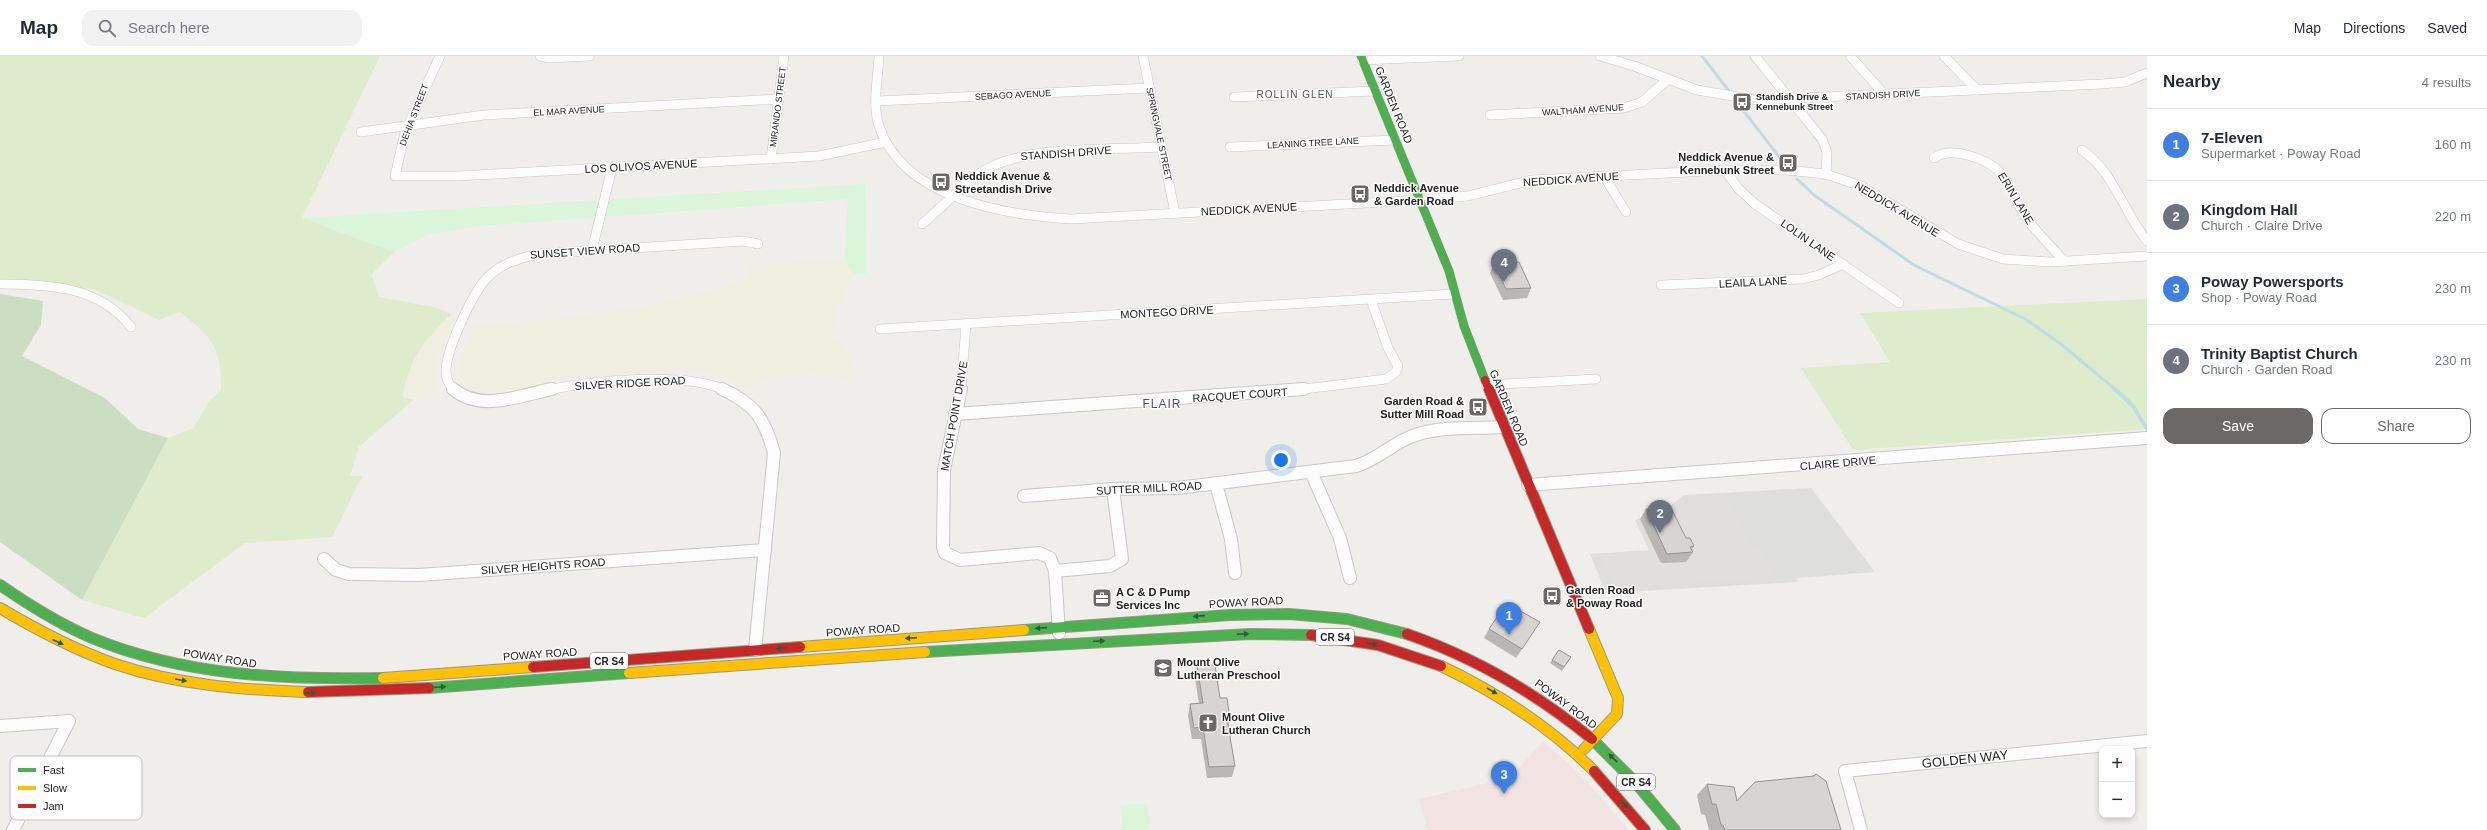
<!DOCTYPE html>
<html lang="en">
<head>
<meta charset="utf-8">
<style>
  :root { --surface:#fff; --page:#f2f2f3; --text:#1f2937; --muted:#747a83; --line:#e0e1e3; --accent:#6a6968 }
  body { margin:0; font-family:Arial,sans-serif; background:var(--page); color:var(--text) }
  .controls { position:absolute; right:12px; bottom:12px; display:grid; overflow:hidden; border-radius:8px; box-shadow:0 2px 6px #0003 }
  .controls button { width:36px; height:36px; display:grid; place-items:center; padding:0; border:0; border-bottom:1px solid var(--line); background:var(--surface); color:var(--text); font:20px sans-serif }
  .you { position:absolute; left:1281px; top:404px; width:14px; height:14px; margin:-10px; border:3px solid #fff; border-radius:50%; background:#1a73e8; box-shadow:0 0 0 6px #1a73e833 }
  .badge { display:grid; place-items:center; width:26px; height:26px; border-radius:50%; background:var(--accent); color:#fff; font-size:13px; font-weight:700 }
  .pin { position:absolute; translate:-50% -33px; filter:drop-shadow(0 1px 2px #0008) }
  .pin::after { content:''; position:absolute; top:21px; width:14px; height:12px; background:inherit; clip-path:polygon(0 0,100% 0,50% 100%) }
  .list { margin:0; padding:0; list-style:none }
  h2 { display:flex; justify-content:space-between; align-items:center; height:52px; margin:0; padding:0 16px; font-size:17px }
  h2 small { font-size:13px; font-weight:400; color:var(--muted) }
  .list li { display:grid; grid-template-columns:26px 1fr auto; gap:12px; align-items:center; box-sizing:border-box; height:72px; padding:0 16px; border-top:1px solid var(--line) }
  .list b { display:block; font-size:15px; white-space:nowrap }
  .list p { margin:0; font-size:13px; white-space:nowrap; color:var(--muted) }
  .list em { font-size:13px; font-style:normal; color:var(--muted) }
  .actions { display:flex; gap:8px; padding:12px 16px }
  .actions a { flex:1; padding:9px 0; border:1px solid var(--accent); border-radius:12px; text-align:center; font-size:14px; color:var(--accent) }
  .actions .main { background:var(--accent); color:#fff }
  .icon { flex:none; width:22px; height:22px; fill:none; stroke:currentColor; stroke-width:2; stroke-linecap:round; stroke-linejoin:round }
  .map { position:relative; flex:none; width:2147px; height:774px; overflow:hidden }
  header { display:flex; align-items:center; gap:24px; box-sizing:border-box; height:56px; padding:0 20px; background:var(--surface); border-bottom:1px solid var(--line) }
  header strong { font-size:19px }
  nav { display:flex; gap:22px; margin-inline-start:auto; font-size:14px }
  .search { width:280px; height:36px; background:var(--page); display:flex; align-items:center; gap:10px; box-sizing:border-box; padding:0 14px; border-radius:12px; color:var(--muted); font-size:15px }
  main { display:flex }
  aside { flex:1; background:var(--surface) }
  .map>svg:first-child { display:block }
  .commercial { fill:#f1e3e1 }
  .religious { fill:#dededc }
  .farmland { fill:#efefdf }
  .grass { fill:#ddeccb }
  .forest { fill:#cbdec1 }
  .park { fill:#daf5da }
  .parking { fill:#e0dfde }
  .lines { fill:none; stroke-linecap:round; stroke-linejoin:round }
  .stream-far1 { stroke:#bfdbe3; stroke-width:3 }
  .stream { stroke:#bfdbe3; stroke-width:4 }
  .street-far1-casing { stroke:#c9c8c7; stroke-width:10 }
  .street-casing { stroke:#c9c8c7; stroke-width:14 }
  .fast-far1-casing { stroke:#999a82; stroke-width:9 }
  .fast-casing { stroke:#999a82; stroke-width:12 }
  .slow-casing { stroke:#999a82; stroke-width:12 }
  .jam-far1-casing { stroke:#999a82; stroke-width:9 }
  .jam-casing { stroke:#999a82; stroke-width:12 }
  .street-far1 { stroke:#fdfcfc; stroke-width:9 }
  .street { stroke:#fdfcfc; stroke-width:12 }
  .fast-far1 { stroke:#4caf50; stroke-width:8 }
  .fast { stroke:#4caf50; stroke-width:10 }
  .slow { stroke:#ffc107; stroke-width:10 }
  .jam-far1 { stroke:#c62828; stroke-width:8 }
  .jam { stroke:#c62828; stroke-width:10 }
  .wall { fill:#b9b6b5 }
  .building { fill:#d7d4d2; stroke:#969493 }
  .oneway { fill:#335a34 }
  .labels { text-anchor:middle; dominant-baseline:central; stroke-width:3; stroke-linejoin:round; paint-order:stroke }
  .far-street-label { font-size:9px; fill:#222; stroke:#fff }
  .far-poi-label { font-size:9px; font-weight:bold; fill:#222; stroke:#fff; text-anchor:start }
  .far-neighbourhood-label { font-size:10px; letter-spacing:1px; fill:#555; stroke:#fff }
  .shield { fill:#fff; stroke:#646464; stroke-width:1 }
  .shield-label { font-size:10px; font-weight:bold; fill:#222 }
  .street-label { font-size:11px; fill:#222; stroke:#fff }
  .poi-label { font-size:11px; font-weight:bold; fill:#222; stroke:#fff; text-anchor:start }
  .neighbourhood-label { font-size:12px; letter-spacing:1px; fill:#555; stroke:#fff }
  .near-street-label { font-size:13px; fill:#222; stroke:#fff }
  .key { fill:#fff; stroke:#bdbdbd; stroke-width:1 }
  .key-label { font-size:11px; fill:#222 }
</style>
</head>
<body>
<header>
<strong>Map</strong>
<div class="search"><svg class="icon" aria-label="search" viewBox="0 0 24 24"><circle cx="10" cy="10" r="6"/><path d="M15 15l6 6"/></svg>Search here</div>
<nav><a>Map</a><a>Directions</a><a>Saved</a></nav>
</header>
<main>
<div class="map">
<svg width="2147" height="774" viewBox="0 0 2147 774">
  <rect width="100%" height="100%" fill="#f0eeeb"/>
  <polygon class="commercial" points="1543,685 1582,720 1629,774 1427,774 1419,743 1510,722"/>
  <polygon class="religious" points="1811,432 1875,516 1797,522 1798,526 1606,537 1590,498 1649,494 1635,464 1665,454 1684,439"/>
  <g class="farmland">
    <polygon points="821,203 844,203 854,218 838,253 832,282 842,286 857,315 845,324 815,318 765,322 748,334 732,325 714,319 680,314 660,315 568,321 495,337 472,333 459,321 458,308 473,270 545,264 644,250 721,232 749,222 748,210"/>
    <polygon points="451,258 455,258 434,311 435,332 422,343 405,342 403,339 406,320 414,300 427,284"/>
  </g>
  <g class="grass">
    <path d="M 0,0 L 380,0 L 302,162 L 394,196 L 372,218 L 379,241 L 434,251 L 451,258 C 426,284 409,301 403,339 L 405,342 L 413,344 L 359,391 L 350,420 L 362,420 L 332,481 L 245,487 L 144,562 L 82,544 L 168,382 L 194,372 L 208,346 L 221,334 C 222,292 212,281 180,256 L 159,264 L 94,233 L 68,233 L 0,224 Z"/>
    <polygon points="2147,243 2147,373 1853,394 1801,312 1890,306 1860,257"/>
  </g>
  <polygon class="forest" points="0,238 43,245 41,269 22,300 105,342 138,373 168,382 82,544 0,486"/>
  <g class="park">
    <polygon points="865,128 867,217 854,218 844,203 848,143 480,170 430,178 394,196 302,162"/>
    <polygon points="1147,747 1150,774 1123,774 1120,749"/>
  </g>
  <polygon class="parking" points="1725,438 1751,487 1742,488 1748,499 1750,498 1747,491 1759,490 1775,520 1614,533 1600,499 1655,494 1661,507 1693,506 1669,457 1678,456 1673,448 1686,442"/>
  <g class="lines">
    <g class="stream-far1">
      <polyline points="1702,0 1729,35"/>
      <polyline points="1740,50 1783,106"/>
      <polyline points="1797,123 1814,139 1914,209 2025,263 2061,288 2116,334"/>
    </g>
    <polyline class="stream" points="2115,333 2133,350 2147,373"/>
    <g class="street-far1-casing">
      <g id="street-far1">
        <polyline points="440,0 405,76 395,120 458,120 819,100 886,86"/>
        <polyline points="540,0 549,2 590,0"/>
        <path d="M 879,0 C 878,22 872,48 879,70 C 903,143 1005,159 1071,163 L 1420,144 L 1468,140 L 1532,124 L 1726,114 L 1786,114 L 1826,118 L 1861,130 L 1958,188 L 2003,203 L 2051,206 L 2147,200"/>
        <polyline points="1143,0 1175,157"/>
        <polyline points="1600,0 1634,10 1697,34 1756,44 2102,28 2125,26 2147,17"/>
        <polyline points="1755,0 1822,83 1827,96 1826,119"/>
        <polyline points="1850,0 1885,39"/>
        <polyline points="1944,0 1977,34"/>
        <polyline points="1362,4 1459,0"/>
        <polyline points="1234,41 1375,35"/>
        <polyline points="877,45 1149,32"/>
        <polyline points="1490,59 1624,52 1642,46 1667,24"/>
        <polyline points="361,76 484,59 779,43"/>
        <polyline points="1230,91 1395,84"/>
        <path d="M 2082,94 C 2114,116 2123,155 2147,185"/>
        <path d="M 1934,102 C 1944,95 1955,96 1967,99 C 2010,110 2006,131 2027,163 C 2038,178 2052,191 2064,205"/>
        <polyline points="771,103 784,0"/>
        <polyline points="1725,114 1738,132 1755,148 1899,247"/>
        <polyline points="1604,120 1626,156"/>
        <path d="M 922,168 C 942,151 961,131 982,116 C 1021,89 1113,94 1161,91"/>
        <polyline points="592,194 612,112"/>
        <path d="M 0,228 C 49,229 98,229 131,271"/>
        <polyline points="1661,229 1803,223 1819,219 1843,208"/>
        <polyline points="880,273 1453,238"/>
        <polyline points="1486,329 1596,323"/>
        <path d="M 454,334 C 449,329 446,322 446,315 C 446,294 472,238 487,222 C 501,207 520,202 539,198 L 744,185 L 758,188"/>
        <path d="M 547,334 C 592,325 683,315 725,334"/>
        <polyline points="961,334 966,268"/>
        <polyline points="1296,334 1386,323 1396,316 1398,310 1388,292 1371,244"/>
      </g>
    </g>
    <g class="street-casing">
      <g id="street">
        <path d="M 453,333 C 482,357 520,339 552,333"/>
        <path d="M 722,333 C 755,348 765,363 774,397 L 755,594"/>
        <polyline points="961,333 944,414 943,491 945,497 960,504 1039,497 1050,502 1055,515 1059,577"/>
        <polyline points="955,358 1304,333"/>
        <polyline points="1311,416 1340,482 1350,522"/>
        <polyline points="1216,428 1231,483 1235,517"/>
        <polyline points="1528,429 2147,382"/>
        <path d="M 1024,440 L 1113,433 L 1178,432 L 1356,410 C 1376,404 1391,389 1410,381 C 1439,369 1473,373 1504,371"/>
        <polyline points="324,503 336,514 349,518 419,519 765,494"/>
        <polyline points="1055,515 1110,510 1122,503 1113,433"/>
        <polyline points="0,670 69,665 13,774"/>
        <polyline points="1861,774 1845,715 2147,685"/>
      </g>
    </g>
    <g class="fast-far1-casing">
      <polyline id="fast-far1" points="1361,0 1449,215 1464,270 1485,324"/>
    </g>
    <g class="fast-casing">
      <g id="fast">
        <path d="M 0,529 C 29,549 59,568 92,582 C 184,620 285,624 383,622"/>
        <polyline points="1024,574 1230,559 1289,558 1347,563 1407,578"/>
        <polyline points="925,596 1250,578 1311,579"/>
        <polyline points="429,632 629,617"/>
        <polyline points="1592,683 1635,726 1675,774"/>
      </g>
    </g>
    <g class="slow-casing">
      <g id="slow">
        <path d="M 0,552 C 37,574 75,594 115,608 C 177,629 243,634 308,636"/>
        <polyline points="800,591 1024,574"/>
        <path d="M 1441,610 C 1498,637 1549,670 1594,715"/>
        <polyline points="629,617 925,596"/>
        <polyline points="383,622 533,611"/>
        <polyline points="1584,693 1617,658 1618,642 1589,573"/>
      </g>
    </g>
    <g class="jam-far1-casing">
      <polyline id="jam-far1" points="1485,324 1489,334"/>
    </g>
    <g class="jam-casing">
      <g id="jam">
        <polyline points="1489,333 1589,573"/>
        <path d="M 1407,578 C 1476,602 1536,637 1592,683"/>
        <polyline points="1311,579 1378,589 1441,610"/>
        <polyline points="533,611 800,591"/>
        <polyline points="308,636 429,632"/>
        <polyline points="1594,715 1645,774"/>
      </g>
    </g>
    <use href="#street-far1" class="street-far1"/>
    <use href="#street" class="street"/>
    <use href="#fast-far1" class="fast-far1"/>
    <use href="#fast" class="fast"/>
    <use href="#slow" class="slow"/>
    <use href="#jam-far1" class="jam-far1"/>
    <use href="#jam" class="jam"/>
  </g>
  <g class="wall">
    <polygon points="1494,207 1531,232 1527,242 1503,244 1490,217"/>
    <polygon points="1646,453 1686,482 1694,490 1692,493 1693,496 1686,506 1661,507 1640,463"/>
    <polygon points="1540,566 1516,602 1484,582 1489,573"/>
    <polygon points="1559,594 1571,601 1562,615 1550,607"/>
    <polygon points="1197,610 1220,642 1230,663 1228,672 1235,710 1232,721 1207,722 1201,683 1192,683 1188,660 1190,648 1199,648 1195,622"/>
    <polygon points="1755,726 1841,774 1709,774 1705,759 1701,758 1697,739 1707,728 1737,744"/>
  </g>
  <g class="building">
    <polygon points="1519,206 1531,232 1506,233 1494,207"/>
    <polygon points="1671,452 1686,482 1690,482 1694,490 1690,491 1693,496 1667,498 1646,453"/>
    <polygon points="1513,551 1540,566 1522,593 1489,573 1503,552"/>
    <polygon points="1559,594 1571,601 1564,611 1552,604"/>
    <polygon points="1215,609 1220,642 1227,642 1230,663 1227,663 1235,710 1209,711 1203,671 1194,672 1190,648 1203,647 1197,610"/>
    <polygon points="1816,718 1826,725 1841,774 1725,774 1723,769 1721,769 1716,748 1712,748 1707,728 1734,731 1737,745 1755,726 1814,720"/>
  </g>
  <defs><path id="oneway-solid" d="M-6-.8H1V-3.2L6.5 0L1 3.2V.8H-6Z"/></defs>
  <g class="oneway">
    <use href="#oneway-solid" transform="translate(1199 560) rotate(176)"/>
    <use href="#oneway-solid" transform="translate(1041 572) rotate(176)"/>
    <use href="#oneway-solid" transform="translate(1243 578) rotate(-3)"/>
    <use href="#oneway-solid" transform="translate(911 582) rotate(176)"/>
    <use href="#oneway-solid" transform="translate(1099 585) rotate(-3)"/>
    <use href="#oneway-solid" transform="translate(58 586) rotate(25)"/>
    <use href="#oneway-solid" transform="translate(1372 588) rotate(12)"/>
    <use href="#oneway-solid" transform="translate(782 592) rotate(176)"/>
    <use href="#oneway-solid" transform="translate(181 624) rotate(10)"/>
    <use href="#oneway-solid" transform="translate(440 631) rotate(-4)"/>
    <use href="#oneway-solid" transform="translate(1492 635) rotate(30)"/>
    <use href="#oneway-solid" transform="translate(310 637) rotate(1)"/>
    <use href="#oneway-solid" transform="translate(1613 702) rotate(-136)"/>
    <use href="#oneway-solid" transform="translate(1624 748) rotate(49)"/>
  </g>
  <defs>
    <g id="bus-square" transform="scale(1)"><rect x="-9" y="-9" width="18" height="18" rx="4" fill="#6a6968" stroke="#fff"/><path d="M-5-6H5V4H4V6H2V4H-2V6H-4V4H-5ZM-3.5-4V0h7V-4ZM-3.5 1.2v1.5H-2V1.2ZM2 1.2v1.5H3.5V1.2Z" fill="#fff"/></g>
    <g id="office-square" transform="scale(1)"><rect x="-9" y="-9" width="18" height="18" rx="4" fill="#6a6968" stroke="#fff"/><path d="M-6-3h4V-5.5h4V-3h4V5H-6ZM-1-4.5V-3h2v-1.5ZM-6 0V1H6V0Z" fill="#fff"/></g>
    <g id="school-square" transform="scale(1)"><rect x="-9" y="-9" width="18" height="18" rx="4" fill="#6a6968" stroke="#fff"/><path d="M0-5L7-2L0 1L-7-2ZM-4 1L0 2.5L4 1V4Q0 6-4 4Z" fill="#fff"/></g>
    <g id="church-square" transform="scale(1)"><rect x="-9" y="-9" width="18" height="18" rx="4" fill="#6a6968" stroke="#fff"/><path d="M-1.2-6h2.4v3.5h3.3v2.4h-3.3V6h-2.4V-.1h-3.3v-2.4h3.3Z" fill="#fff"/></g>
  </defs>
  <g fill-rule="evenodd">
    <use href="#bus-square" x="1742" y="46"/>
    <use href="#bus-square" x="1788" y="107"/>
    <use href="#bus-square" x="941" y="126"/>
    <use href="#bus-square" x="1360" y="138"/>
    <use href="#bus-square" x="1478" y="351"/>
    <use href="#bus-square" x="1552" y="540"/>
    <use href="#office-square" x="1102" y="542"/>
    <use href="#school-square" x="1163" y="612"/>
    <use href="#church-square" x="1208" y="667"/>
  </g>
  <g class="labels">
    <g class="far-street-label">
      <text transform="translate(1013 39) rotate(-3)">SEBAGO AVENUE</text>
      <text transform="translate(1883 39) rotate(-3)">STANDISH DRIVE</text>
      <text transform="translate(778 51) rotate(-83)">MIRANDO STREET</text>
      <text transform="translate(1583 54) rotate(-4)">WALTHAM AVENUE</text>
      <text transform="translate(569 55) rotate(-3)">EL MAR AVENUE</text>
      <text transform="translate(414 59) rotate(-69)">DEHIA STREET</text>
      <text transform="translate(1159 78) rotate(78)">SPRINGVALE STREET</text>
      <text transform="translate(1313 87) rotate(-3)">LEANING TREE LANE</text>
    </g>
    <g class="far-poi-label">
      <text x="1756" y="41">Standish Drive &amp;<tspan x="1756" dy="10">Kennebunk Street</tspan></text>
    </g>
    <g class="far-neighbourhood-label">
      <text x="1295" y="38">ROLLIN GLEN</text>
    </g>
    <g class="shield">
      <rect x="1316" y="573" width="38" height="16" rx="3"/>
      <rect x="590" y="597" width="38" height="16" rx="3"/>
      <rect x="1617" y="718" width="38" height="16" rx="3"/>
    </g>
    <g class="shield-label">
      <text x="1335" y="581">CR S4</text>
      <text x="609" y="605">CR S4</text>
      <text x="1636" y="726">CR S4</text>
    </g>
    <g class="street-label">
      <text transform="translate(1394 49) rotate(68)">GARDEN ROAD</text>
      <text transform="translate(1066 97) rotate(-4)">STANDISH DRIVE</text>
      <text transform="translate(641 110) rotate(-3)">LOS OLIVOS AVENUE</text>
      <text transform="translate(1571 123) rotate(-4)">NEDDICK AVENUE</text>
      <text transform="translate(2016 142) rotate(59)">ERIN LANE</text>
      <text transform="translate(1249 153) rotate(-3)">NEDDICK AVENUE</text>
      <text transform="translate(1897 153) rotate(31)">NEDDICK AVENUE</text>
      <text transform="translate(1808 184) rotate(35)">LOLIN LANE</text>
      <text transform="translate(585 195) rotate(-4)">SUNSET VIEW ROAD</text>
      <text transform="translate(1753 226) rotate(-3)">LEAILA LANE</text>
      <text transform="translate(1167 256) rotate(-3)">MONTEGO DRIVE</text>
      <text transform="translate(630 327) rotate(-3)">SILVER RIDGE ROAD</text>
      <text transform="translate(1240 339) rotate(-4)">RACQUET COURT</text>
      <text transform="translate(1509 352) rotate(67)">GARDEN ROAD</text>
      <text transform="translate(954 360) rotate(-80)">MATCH POINT DRIVE</text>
      <text transform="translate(1838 407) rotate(-5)">CLAIRE DRIVE</text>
      <text transform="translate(1149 432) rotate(-3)">SUTTER MILL ROAD</text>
      <text transform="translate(543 510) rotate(-4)">SILVER HEIGHTS ROAD</text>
      <text transform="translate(1246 546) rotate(-3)">POWAY ROAD</text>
      <text transform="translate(863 574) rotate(-4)">POWAY ROAD</text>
      <text transform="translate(540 598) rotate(-4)">POWAY ROAD</text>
      <text transform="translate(220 602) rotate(9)">POWAY ROAD</text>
      <text transform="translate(1566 648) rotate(37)">POWAY ROAD</text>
    </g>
    <g class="poi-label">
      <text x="1774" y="101" text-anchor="end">Neddick Avenue &amp;<tspan x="1774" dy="13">Kennebunk Street</tspan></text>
      <text x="955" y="120">Neddick Avenue &amp;<tspan x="955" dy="13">Streetandish Drive</tspan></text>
      <text x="1374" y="132">Neddick Avenue<tspan x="1374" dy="13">&amp; Garden Road</tspan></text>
      <text x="1464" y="345" text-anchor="end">Garden Road &amp;<tspan x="1464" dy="13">Sutter Mill Road</tspan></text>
      <text x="1566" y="534">Garden Road<tspan x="1566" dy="13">&amp; Poway Road</tspan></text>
      <text x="1116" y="536">A C &amp; D Pump<tspan x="1116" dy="13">Services Inc</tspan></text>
      <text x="1177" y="606">Mount Olive<tspan x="1177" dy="13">Lutheran Preschool</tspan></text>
      <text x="1222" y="661">Mount Olive<tspan x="1222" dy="13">Lutheran Church</tspan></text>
    </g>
    <g class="neighbourhood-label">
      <text x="1162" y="348">FLAIR</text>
    </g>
    <g class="near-street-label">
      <text transform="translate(1965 703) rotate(-6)">GOLDEN WAY</text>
    </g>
  </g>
  <rect x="10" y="700" width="132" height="64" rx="6" class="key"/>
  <rect x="18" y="712" width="18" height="4" fill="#4caf50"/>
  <rect x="18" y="730" width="18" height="4" fill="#ffc107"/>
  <rect x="18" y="748" width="18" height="4" fill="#c62828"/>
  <g class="key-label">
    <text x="43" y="718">Fast</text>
    <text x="43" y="736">Slow</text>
    <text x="43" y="754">Jam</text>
  </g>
</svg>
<div class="controls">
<button>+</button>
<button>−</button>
</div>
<div class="you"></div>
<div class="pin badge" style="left:1509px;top:579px;background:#3f7fe0">1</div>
<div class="pin badge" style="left:1660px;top:477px;background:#6b7280">2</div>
<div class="pin badge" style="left:1504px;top:738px;background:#3f7fe0">3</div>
<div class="pin badge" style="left:1504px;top:226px;background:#6b7280">4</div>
</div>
<aside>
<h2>Nearby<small>4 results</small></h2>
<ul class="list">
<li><span class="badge" style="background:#3f7fe0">1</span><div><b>7-Eleven</b><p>Supermarket · Poway Road</p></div><em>160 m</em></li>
<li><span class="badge" style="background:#6b7280">2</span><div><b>Kingdom Hall</b><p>Church · Claire Drive</p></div><em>220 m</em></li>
<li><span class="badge" style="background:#3f7fe0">3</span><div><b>Poway Powersports</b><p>Shop · Poway Road</p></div><em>230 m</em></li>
<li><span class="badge" style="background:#6b7280">4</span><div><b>Trinity Baptist Church</b><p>Church · Garden Road</p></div><em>230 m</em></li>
</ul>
<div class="actions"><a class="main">Save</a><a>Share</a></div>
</aside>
</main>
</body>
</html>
